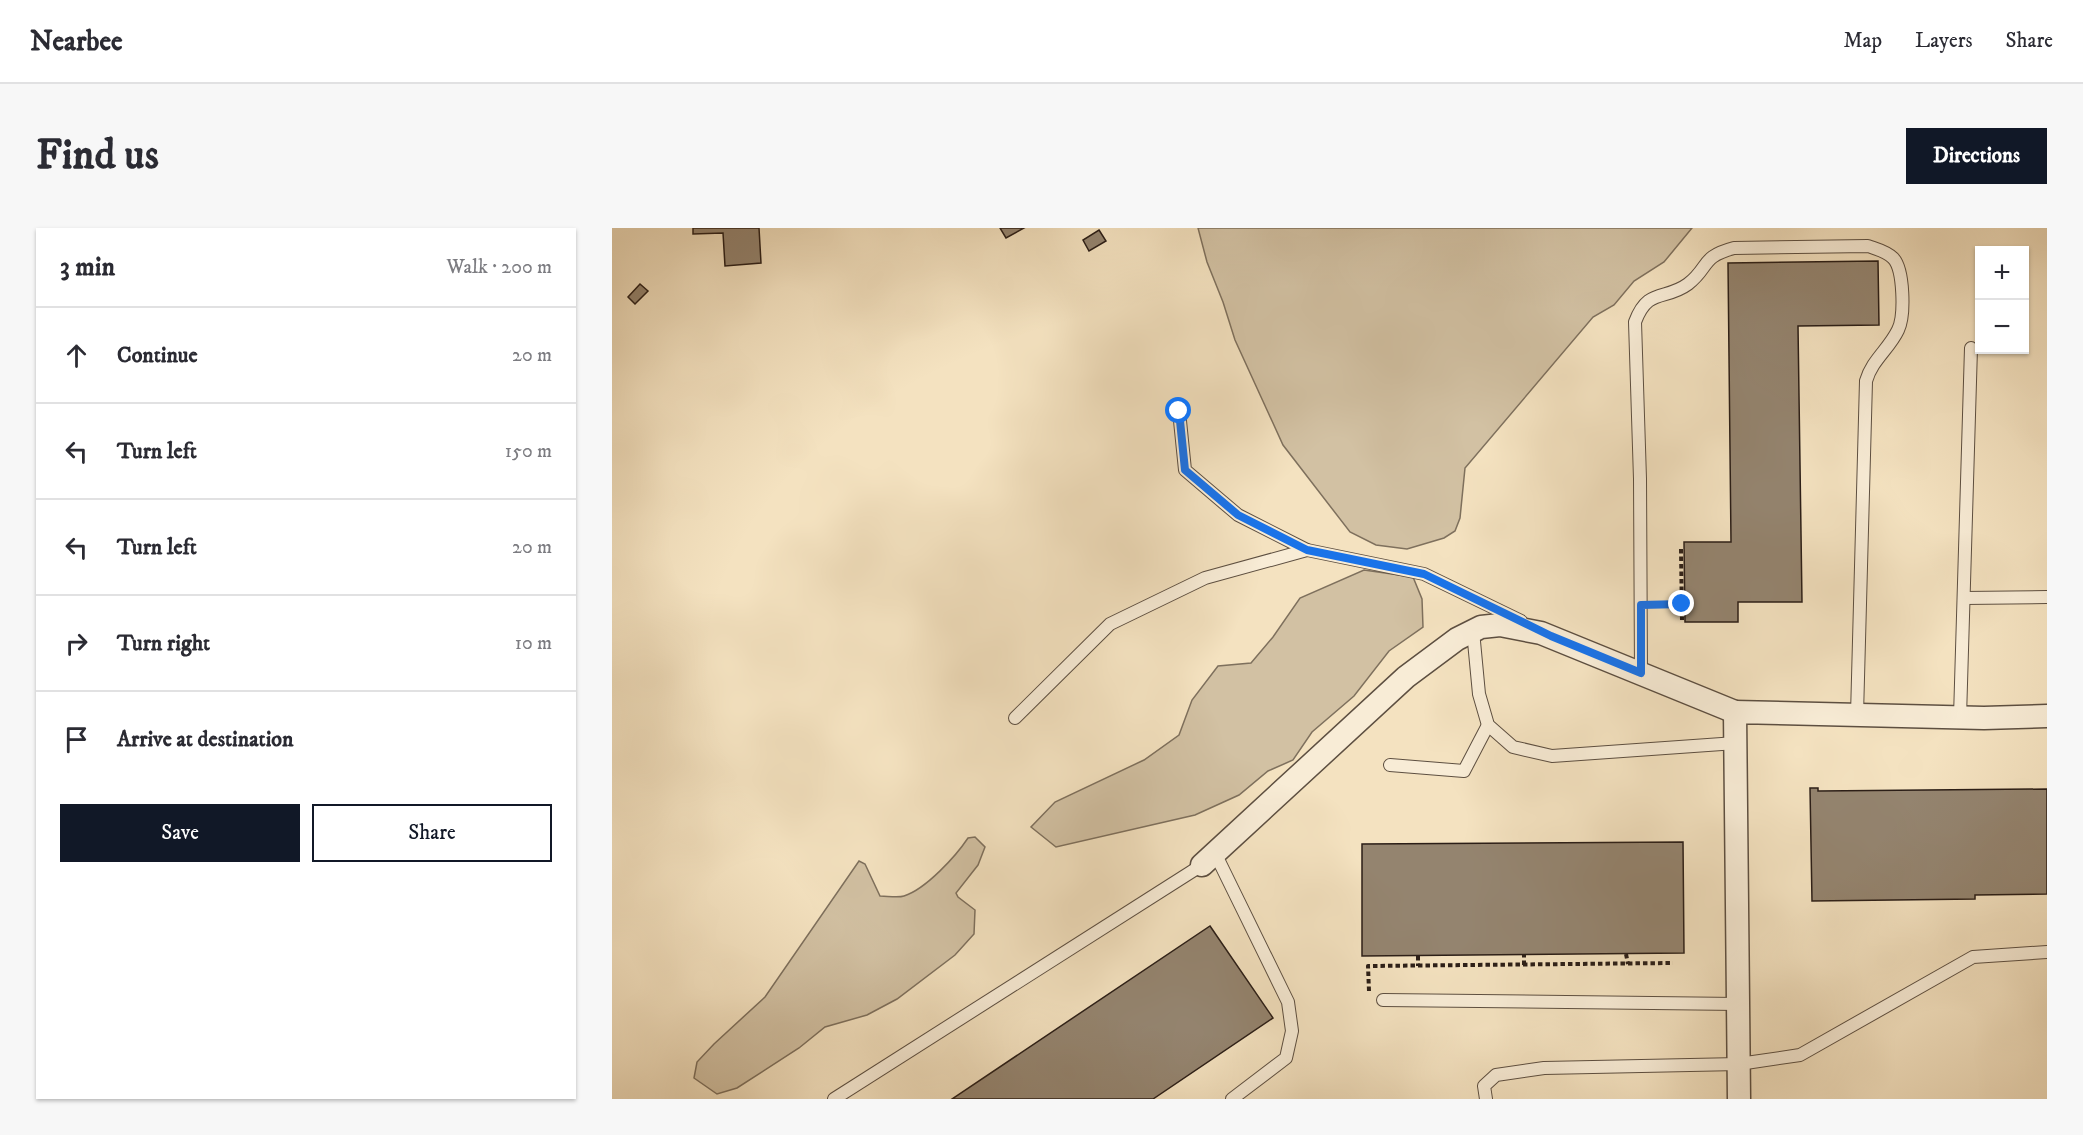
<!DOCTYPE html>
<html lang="en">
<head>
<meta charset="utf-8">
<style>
  :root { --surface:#fff; --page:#f7f7f7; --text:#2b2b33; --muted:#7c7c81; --line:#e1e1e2; --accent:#111827 }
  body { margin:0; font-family:"IM FELL DW Pica",serif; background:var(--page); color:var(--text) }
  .controls { position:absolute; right:18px; top:18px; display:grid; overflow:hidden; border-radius:0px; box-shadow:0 2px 4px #0004 }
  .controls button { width:54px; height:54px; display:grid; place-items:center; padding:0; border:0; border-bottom:2px solid var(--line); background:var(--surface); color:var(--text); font:30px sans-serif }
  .stop { position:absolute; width:18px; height:18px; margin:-14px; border:4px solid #1a73e8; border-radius:50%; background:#fff }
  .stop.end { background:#1a73e8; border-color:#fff; box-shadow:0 2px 6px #0008 }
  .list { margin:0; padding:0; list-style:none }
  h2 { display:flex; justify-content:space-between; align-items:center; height:78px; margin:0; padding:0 24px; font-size:26px }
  h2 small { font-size:20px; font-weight:400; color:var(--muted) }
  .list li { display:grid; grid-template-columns:39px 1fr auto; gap:18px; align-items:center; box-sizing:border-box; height:96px; padding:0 24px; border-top:2px solid var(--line) }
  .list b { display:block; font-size:22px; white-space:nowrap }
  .list em { font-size:20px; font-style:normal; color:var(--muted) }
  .actions { display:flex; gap:12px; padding:18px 24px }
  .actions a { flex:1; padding:14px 0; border:2px solid var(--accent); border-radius:0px; text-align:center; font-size:21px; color:var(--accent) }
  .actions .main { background:var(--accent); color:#fff }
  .icon { flex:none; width:33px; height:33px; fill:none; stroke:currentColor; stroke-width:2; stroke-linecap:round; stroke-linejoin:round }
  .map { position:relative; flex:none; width:1435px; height:871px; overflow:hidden; border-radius:0px }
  header { display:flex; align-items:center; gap:36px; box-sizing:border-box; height:84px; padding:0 30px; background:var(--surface); border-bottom:2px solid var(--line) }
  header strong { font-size:28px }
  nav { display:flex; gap:33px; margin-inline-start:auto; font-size:21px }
  .intro { display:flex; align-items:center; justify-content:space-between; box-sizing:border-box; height:144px; padding:0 36px }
  h1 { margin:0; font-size:42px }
  .button { padding:15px 27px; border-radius:0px; background:var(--accent); color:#fff; font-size:21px; font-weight:700 }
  main { display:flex; gap:36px; padding:0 36px }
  aside { flex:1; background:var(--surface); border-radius:0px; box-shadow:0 2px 4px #0004 }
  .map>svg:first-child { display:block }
  .green { fill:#d2c1a3; stroke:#7e705d; stroke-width:1.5 }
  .building { fill:#94846f; stroke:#2b1e17; stroke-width:1.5 }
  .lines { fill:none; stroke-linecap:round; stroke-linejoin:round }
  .lane-casing { stroke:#5d4f41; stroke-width:14 }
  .street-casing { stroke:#5d4f41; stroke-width:25 }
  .path { stroke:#2b1e17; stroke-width:4; stroke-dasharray:4.5 3; stroke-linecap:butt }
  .lane { stroke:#f8ecd6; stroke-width:12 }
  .street { stroke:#f8ecd6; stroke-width:22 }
  .route { stroke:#1a73e8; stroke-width:8 }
</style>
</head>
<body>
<header>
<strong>Nearbee</strong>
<nav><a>Map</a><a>Layers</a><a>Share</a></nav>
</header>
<div class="intro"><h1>Find us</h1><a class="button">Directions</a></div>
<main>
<aside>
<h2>3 min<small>Walk · 200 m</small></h2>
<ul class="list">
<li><svg class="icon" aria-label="ahead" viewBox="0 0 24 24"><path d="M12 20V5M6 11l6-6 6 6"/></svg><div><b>Continue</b></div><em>20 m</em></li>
<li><svg class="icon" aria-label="left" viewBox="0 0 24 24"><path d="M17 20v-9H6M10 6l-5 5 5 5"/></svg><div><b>Turn left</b></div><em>150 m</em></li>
<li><svg class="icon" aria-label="left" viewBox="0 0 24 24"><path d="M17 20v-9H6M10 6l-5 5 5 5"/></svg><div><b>Turn left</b></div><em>20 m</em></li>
<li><svg class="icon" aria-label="right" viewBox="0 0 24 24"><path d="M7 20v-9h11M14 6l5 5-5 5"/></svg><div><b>Turn right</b></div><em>10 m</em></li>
<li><svg class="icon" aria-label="arrive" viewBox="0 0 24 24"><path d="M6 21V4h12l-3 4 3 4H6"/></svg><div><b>Arrive at destination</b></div></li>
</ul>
<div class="actions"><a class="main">Save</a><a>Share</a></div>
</aside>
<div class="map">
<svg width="1435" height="871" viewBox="0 0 1435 871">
  <rect width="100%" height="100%" fill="#f4e2c0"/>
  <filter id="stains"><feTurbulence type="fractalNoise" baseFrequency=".00333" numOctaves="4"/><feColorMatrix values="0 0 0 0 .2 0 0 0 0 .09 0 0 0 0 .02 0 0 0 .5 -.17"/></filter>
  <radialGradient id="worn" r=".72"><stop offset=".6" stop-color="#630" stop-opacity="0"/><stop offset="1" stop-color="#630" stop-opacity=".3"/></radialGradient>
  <g class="green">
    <polygon points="586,0 1080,0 1052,34 1022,53 1002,77 981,89 853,240 848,290 843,303 832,310 795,321 764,317 738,304 671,217 623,112 611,74 595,34"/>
    <polygon points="752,342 801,349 810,371 811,399 777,423 742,468 700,504 681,532 656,543 627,567 583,587 444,619 419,599 443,574 532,532 567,507 580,472 606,438 639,435 661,409 688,370"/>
    <path d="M 363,609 L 373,619 L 366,637 L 344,665 L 346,669 L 363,682 L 362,706 L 343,727 L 285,771 L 255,787 L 213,799 L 187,820 L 125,860 L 105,866 L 82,850 L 85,834 L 102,816 L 153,769 L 247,633 L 253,636 L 268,668 C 275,668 286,670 292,668 C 314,661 344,628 356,610 Z"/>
  </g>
  <g class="building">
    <polygon points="81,0 147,0 149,35 113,38 111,5 81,6"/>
    <polygon points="388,0 412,0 394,10"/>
    <polygon points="487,2 494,13 477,23 471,12"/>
    <polygon points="1266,33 1267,97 1186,98 1190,374 1126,374 1126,394 1073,394 1072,314 1119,314 1116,35"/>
    <polygon points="28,56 36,63 23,76 16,69"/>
    <polygon points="1198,560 1206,560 1206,563 1435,561 1435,666 1363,667 1363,671 1200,673"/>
    <polygon points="1071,614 1072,725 750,728 750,616"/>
    <polygon points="598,698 661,790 541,871 340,871"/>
  </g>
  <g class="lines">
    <g class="lane-casing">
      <g id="lane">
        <polyline points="567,183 573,242 626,287 695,322"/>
        <polyline points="1352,370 1435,369"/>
        <polyline points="861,403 867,466 876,497 901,519 940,528 1124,515"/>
        <path d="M 1029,445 L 1028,251 L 1023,94 C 1036,59 1053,73 1076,56 C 1098,39 1088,29 1122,20 L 1256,18 C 1264,21 1274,23 1281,30 C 1292,41 1293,88 1286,102 C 1277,121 1260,132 1254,153 L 1245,487"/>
        <polyline points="1348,489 1359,120"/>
        <polyline points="403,490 498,396 593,350 695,322 812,346 909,393"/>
        <polyline points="778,537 852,543 876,497"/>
        <polyline points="603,625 676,774 680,803 674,830 620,871"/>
        <polyline points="771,772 1126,776"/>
        <polyline points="222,871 590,637"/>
        <polyline points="874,871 872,858 884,847 932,840 1127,836 1188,827 1361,729 1435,724"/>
      </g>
    </g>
    <g class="street-casing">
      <g id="street">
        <polyline points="590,637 794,449 845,411 869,399 888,397 929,405 1123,484"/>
        <polyline points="1127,871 1123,484 1372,490 1435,488"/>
      </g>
    </g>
    <g class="path">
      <polyline points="1069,321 1070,392"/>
      <polyline points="1044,377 1070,376"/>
      <polyline points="1014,726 1016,736"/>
      <polyline points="806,728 806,738"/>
      <polyline points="912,737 912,727"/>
      <polyline points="757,763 756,738 1061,735"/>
    </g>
    <use href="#lane" class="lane"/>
    <use href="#street" class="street"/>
  </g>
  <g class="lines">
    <polyline class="route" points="567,183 573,242 626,287 695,322 812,346 939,408 1029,445 1029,377 1070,376"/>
  </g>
  <rect width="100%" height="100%" filter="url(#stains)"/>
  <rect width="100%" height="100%" fill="url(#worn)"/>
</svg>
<div class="controls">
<button>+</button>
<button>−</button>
</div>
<div class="stop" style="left:567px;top:183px"></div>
<div class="stop end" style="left:1070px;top:376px"></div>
</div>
</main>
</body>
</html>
